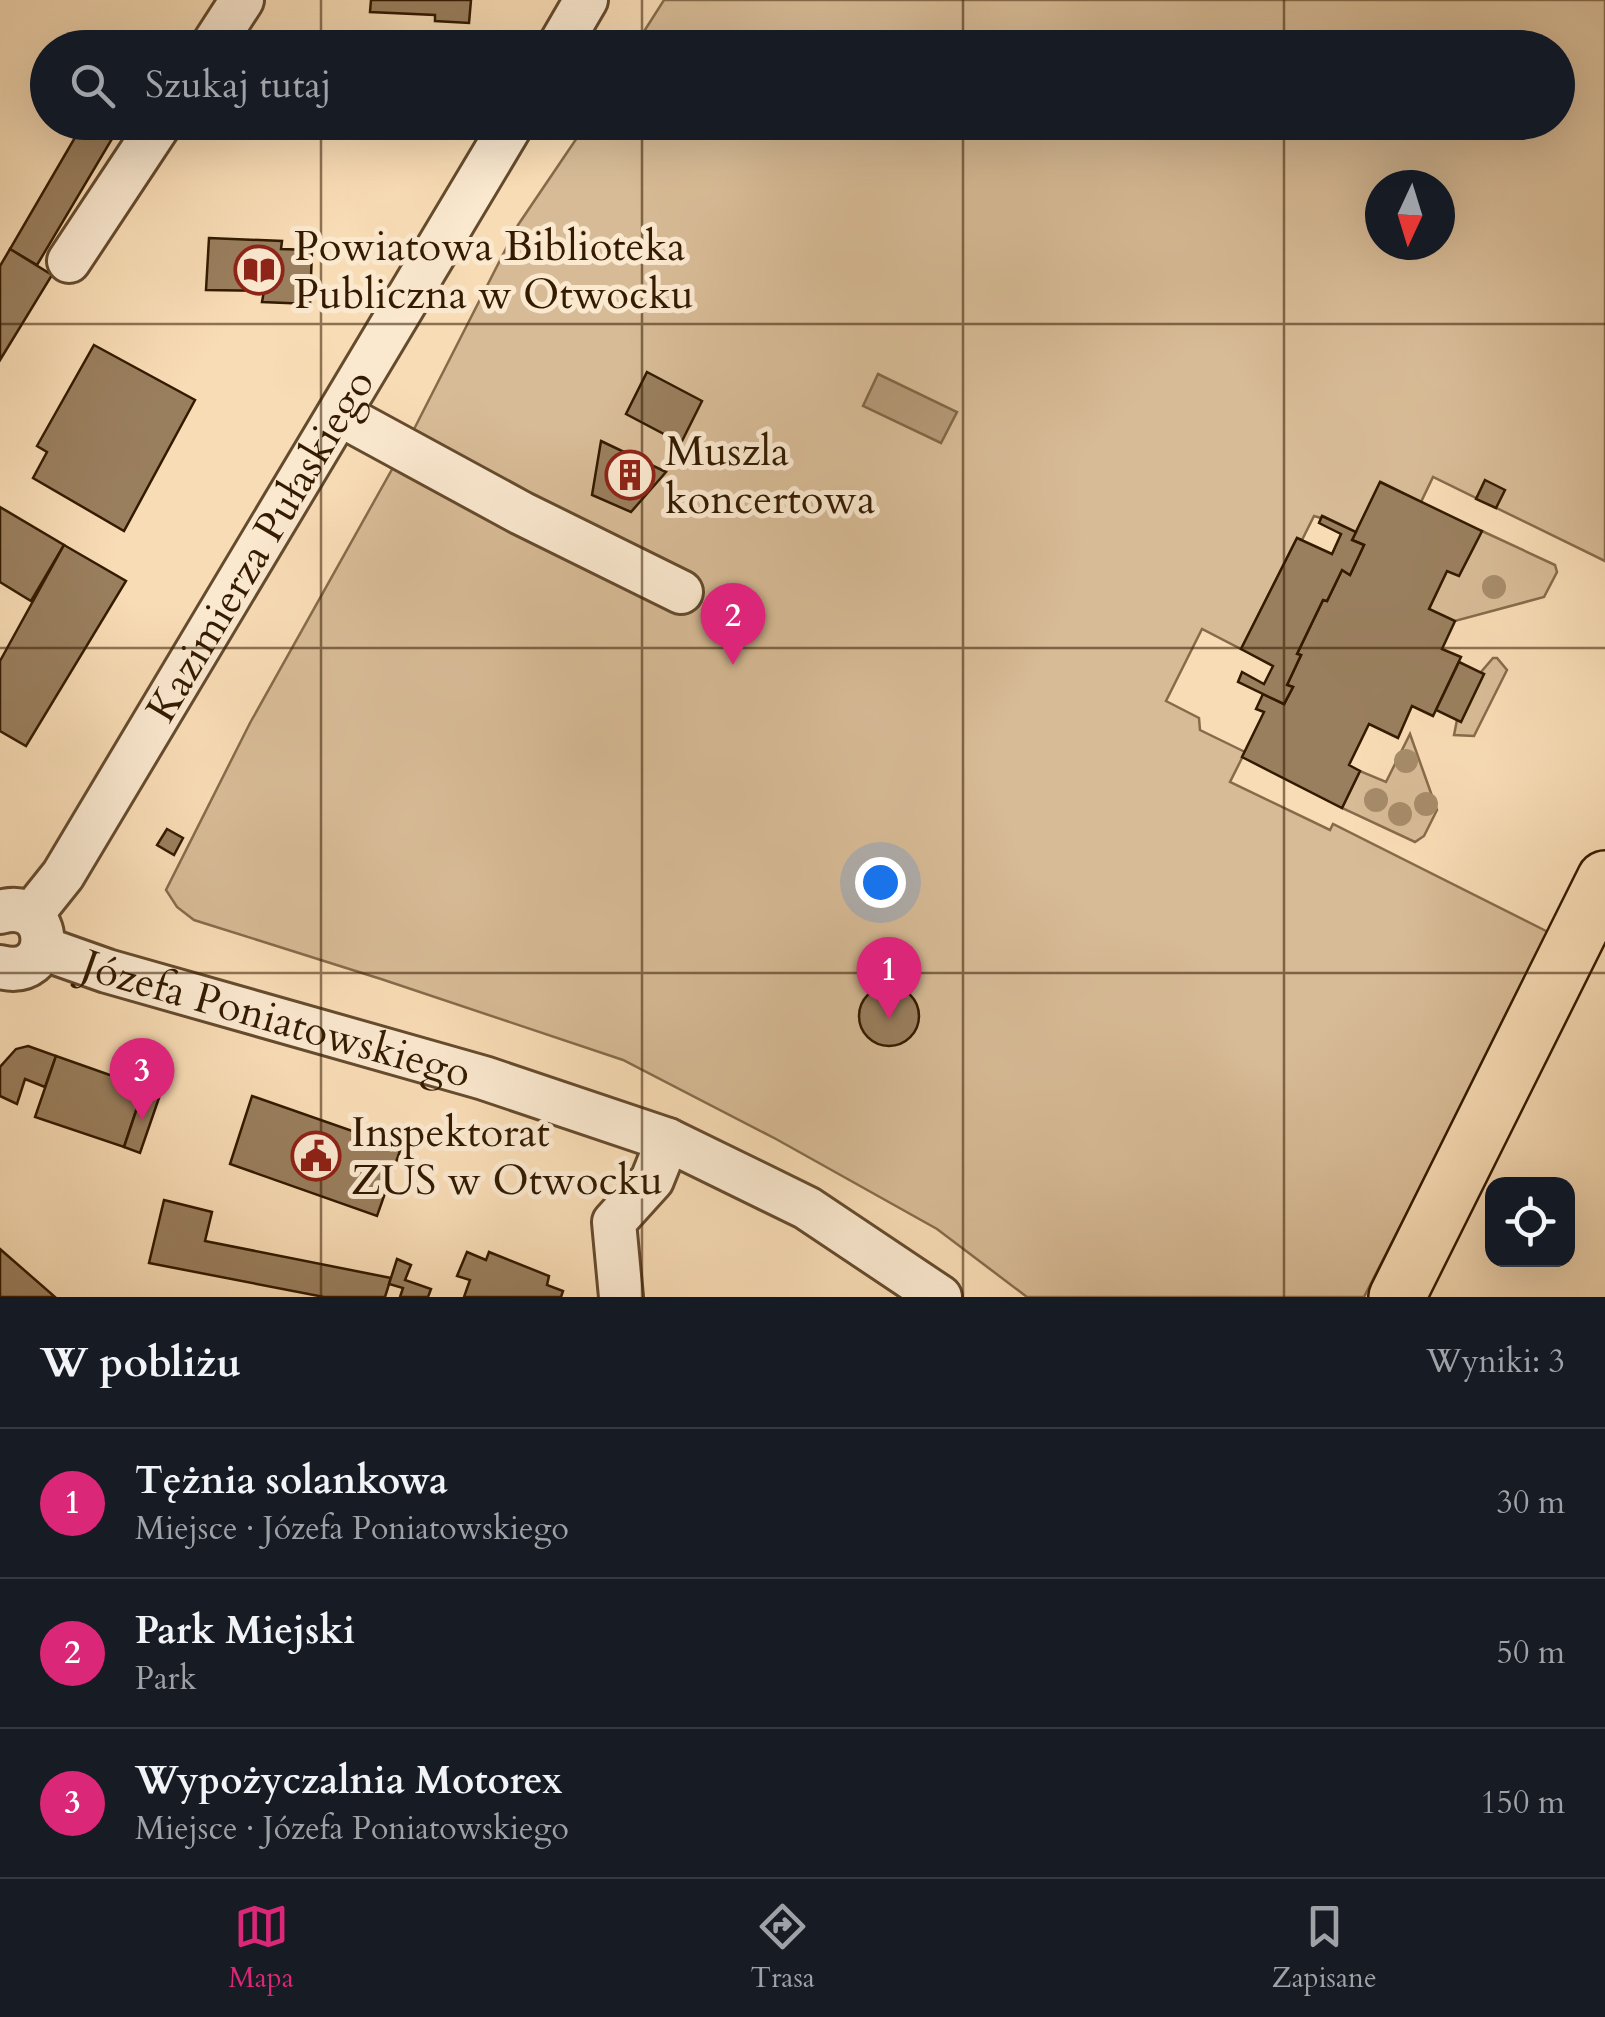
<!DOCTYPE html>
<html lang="pl">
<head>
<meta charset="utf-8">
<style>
  :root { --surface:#171b24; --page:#20242c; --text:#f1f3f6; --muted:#9ea1a6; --line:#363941; --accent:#db2777 }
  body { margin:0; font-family:Cardo,serif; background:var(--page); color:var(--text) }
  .controls { position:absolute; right:30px; bottom:30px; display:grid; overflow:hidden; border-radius:20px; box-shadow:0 10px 40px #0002 }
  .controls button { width:90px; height:90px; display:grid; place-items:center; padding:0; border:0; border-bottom:2px solid var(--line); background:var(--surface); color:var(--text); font:50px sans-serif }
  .compass { position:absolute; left:1365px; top:170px; width:90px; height:90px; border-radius:50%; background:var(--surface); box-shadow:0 10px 40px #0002; rotate:184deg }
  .you { position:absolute; left:880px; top:882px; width:35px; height:35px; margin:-25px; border:8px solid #fff; border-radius:50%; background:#1a73e8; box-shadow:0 0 0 15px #1a73e833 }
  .badge { display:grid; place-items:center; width:65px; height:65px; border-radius:50%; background:var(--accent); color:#fff; font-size:32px; font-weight:700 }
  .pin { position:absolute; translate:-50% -82px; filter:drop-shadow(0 2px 5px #0008) }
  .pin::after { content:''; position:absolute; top:52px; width:35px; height:30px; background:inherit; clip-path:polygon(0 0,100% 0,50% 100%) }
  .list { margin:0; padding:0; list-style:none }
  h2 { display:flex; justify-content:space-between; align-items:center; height:130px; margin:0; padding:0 40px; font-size:42px }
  h2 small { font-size:32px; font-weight:400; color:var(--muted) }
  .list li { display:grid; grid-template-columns:65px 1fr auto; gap:30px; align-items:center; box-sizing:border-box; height:150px; padding:0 40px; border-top:2px solid var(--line) }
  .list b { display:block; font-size:38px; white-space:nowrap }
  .list p { margin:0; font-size:32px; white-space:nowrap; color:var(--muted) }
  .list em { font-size:32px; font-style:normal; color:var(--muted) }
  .icon { flex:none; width:55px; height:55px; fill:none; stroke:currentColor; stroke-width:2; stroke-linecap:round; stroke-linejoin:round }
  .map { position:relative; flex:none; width:1605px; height:1297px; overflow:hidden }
  .search { position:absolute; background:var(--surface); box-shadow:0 10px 40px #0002; left:30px; right:30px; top:30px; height:110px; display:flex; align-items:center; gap:25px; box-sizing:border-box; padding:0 35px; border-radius:55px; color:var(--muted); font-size:38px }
  .sheet { height:580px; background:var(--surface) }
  nav { display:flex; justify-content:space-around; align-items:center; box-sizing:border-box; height:140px; border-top:2px solid var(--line); background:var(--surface); font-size:28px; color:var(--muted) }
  nav a { display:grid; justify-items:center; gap:5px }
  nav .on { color:var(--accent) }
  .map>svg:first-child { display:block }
  .green { fill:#d7bb96; stroke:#866b4b; stroke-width:2.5; fill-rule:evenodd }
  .water { fill:#b59a77; stroke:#816747; stroke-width:2.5 }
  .building { fill:#9a7f5e; stroke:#341b00; stroke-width:2.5 }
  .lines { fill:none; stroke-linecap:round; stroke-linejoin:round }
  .minor-casing { stroke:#654b2d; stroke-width:48 }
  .major-casing { stroke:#341b00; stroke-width:60 }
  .minor { stroke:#fae8cf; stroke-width:42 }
  .major { stroke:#f8dcb5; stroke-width:55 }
  .tree { fill:#a78c6a }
  .grid { fill:none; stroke:#341b00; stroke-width:2.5; stroke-opacity:0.55 }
  .labels { text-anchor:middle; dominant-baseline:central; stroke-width:10; stroke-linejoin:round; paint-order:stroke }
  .poi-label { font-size:42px; fill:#341b00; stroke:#fae8cf; text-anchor:start }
  .street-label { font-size:42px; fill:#341b00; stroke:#fae8cf }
</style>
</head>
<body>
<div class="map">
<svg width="1605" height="1297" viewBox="0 0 1605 1297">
  <rect width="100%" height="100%" fill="#f8dcb5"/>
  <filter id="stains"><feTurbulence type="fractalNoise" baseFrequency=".002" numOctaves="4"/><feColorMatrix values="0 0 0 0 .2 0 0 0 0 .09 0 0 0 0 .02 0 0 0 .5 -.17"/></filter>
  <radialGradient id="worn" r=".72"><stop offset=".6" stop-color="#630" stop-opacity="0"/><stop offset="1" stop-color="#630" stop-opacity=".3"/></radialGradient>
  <g class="green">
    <path d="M 664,0 L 1605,0 L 1605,561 L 1433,477 L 1421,502 L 1381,482 L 1356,532 L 1323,516 L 1321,518 L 1314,516 L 1302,540 L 1297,538 L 1241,649 L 1202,629 L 1166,701 L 1199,718 L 1200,730 L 1245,752 L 1230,782 L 1330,830 L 1333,824 L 1550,933 L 1364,1297 L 1027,1297 L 937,1229 L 776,1139 L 623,1060 L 381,979 L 194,920 L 177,907 L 166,890 L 250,723 L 409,439 L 518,225 L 587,123 L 1558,122 L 1558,48 L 634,47 ZM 1380,185 L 1440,185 L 1440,245 L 1380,245 Z"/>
    <polygon points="1482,531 1555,565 1557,572 1544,597 1455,621 1429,609 1447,571 1459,576"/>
    <polygon points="1493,658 1497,658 1507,670 1474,736 1454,735 1457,720 1484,674 1481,672"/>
    <polygon points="1410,734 1437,810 1424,836 1415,842 1342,808 1360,771 1386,782"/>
  </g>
  <polygon class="water" points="878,374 957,412 941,443 863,406"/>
  <g class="building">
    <polygon points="371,0 471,0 469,23 435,21 435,15 370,12"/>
    <polygon points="84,122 122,122 37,265 10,249"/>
    <polygon points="209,238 282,241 281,249 312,250 310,304 262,302 264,291 206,290"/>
    <polygon points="10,249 52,275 0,360 0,266"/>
    <polygon points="94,345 195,400 124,531 33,478 47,452 37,446"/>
    <polygon points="647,372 702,401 681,443 626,414"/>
    <polygon points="601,441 666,472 631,512 592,495"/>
    <polygon points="1485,480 1505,490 1496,508 1476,499"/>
    <polygon points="1380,482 1482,531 1459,576 1447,571 1429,609 1455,621 1442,649 1461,657 1436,710 1433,716 1412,706 1398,738 1369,724 1349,765 1360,771 1342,808 1242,757 1264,712 1256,709 1263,694 1284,704 1293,687 1287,685 1301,655 1297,654 1323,600 1327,601 1342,570 1350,575 1364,545 1352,540"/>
    <polygon points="0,507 64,545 31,601 0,582"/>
    <polygon points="1322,516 1356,532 1352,540 1364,545 1350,575 1342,570 1327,601 1323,600 1297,654 1301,655 1287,685 1293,687 1284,704 1238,682 1242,672 1264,684 1273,666 1241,649 1297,538 1332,554 1341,534 1319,523"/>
    <polygon points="64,545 126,581 26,746 0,731 0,661"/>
    <polygon points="1459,662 1484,674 1461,722 1436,710"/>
    <polygon points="167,829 183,838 174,855 157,845"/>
    <circle cx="889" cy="1016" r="30"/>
    <polygon points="28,1046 56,1056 45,1087 25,1079 17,1104 0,1096 0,1067 16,1049"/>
    <polygon points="56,1056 144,1087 124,1147 35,1117"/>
    <polygon points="144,1087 161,1092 140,1153 124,1147"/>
    <polygon points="252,1096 401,1148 377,1216 230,1164"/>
    <polygon points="164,1200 212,1212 205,1241 391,1278 385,1297 324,1297 149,1263"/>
    <polygon points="0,1249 55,1297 0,1297"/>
    <polygon points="467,1252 486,1260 489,1252 549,1276 547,1285 563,1291 561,1297 464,1297 470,1280 457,1276"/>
    <polygon points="397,1259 411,1265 405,1280 431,1289 428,1297 400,1297 403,1288 389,1284"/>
  </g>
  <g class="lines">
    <g class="minor-casing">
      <g id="minor">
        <polyline points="211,48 242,0"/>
        <polyline points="558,48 586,0"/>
        <polyline points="69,261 161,122"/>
        <polyline points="339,414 521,513 681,592"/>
        <path d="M 0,912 C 56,896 57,982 0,967"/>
        <path id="s1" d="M 31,915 L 63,875 L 513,122"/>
        <path id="s2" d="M 42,948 L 107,971 L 484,1078 L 668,1140 L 807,1208 L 940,1297"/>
        <polyline points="621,1297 614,1222 652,1180 668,1140"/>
      </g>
    </g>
    <g class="major-casing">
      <polyline id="major" points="1397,1297 1605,879"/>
    </g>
    <use href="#minor" class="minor"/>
    <use href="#major" class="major"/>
  </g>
  <g class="tree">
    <circle cx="1494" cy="587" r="12"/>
    <circle cx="1406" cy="761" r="12"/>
    <circle cx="1376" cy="800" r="12"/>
    <circle cx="1426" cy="804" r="12"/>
    <circle cx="1400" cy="814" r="12"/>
  </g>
  <path class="grid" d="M 321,0 L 321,48M 642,0 L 642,48M 963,0 L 963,48M 1284,0 L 1284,48M 321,122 L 321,1297M 642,122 L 642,1297M 963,122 L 963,1297M 1284,122 L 1284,1297M 0,324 L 1605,324M 0,648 L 1605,648M 0,973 L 1605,973"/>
  <defs>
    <g id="library-ring" transform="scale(2.5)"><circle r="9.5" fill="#fae8cf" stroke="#8f2418" stroke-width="1.5"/><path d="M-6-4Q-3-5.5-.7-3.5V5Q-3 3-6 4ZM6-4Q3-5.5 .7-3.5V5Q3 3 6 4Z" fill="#8f2418"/></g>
    <g id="building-ring" transform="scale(2.5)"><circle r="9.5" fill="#fae8cf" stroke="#8f2418" stroke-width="1.5"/><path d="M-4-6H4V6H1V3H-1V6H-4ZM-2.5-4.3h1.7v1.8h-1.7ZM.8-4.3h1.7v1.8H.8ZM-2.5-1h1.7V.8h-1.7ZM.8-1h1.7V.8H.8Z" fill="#8f2418"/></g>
    <g id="civic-ring" transform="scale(2.5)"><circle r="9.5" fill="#fae8cf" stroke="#8f2418" stroke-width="1.5"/><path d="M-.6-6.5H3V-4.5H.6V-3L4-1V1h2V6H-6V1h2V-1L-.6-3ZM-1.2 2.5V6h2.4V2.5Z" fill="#8f2418"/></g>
  </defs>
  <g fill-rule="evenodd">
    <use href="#library-ring" x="259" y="270"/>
    <use href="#building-ring" x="630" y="475"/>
    <use href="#civic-ring" x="316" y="1156"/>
  </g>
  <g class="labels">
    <g class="poi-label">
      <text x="294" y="246">Powiatowa Biblioteka<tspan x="294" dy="48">Publiczna w Otwocku</tspan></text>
      <text x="665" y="451">Muszla<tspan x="665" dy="48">koncertowa</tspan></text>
      <text x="351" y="1132">Inspektorat<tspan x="351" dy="48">ZUS w Otwocku</tspan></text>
    </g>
    <g class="street-label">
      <text stroke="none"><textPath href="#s1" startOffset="435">Kazimierza Pułaskiego</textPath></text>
      <text stroke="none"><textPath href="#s2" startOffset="245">Józefa Poniatowskiego</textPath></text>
    </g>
  </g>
  <rect width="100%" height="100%" filter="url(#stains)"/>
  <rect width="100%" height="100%" fill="url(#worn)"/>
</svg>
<div class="controls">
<button><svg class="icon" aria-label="locate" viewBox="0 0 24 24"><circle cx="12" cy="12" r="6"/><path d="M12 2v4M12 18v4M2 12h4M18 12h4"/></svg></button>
</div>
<svg class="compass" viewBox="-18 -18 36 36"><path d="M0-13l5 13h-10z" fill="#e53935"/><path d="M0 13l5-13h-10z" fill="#9ea1a6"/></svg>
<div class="you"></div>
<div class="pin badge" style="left:889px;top:1019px">1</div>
<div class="pin badge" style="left:733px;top:665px">2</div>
<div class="pin badge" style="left:142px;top:1120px">3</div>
<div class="search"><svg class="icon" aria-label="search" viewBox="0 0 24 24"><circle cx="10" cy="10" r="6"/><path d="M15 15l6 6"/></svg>Szukaj tutaj</div>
</div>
<section class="sheet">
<h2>W pobliżu<small>Wyniki: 3</small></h2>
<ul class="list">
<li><span class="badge">1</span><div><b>Tężnia solankowa</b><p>Miejsce · Józefa Poniatowskiego</p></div><em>30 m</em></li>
<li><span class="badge">2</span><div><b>Park Miejski</b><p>Park</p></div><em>50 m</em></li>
<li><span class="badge">3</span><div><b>Wypożyczalnia Motorex</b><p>Miejsce · Józefa Poniatowskiego</p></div><em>150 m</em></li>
</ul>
</section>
<nav>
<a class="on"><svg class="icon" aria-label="map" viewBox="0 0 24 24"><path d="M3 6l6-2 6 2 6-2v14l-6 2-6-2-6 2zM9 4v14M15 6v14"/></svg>Mapa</a>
<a><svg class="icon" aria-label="directions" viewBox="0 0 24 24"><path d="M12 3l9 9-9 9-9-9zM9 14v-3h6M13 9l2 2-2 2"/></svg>Trasa</a>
<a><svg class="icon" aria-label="saved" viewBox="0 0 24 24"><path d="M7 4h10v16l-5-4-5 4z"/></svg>Zapisane</a>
</nav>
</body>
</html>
